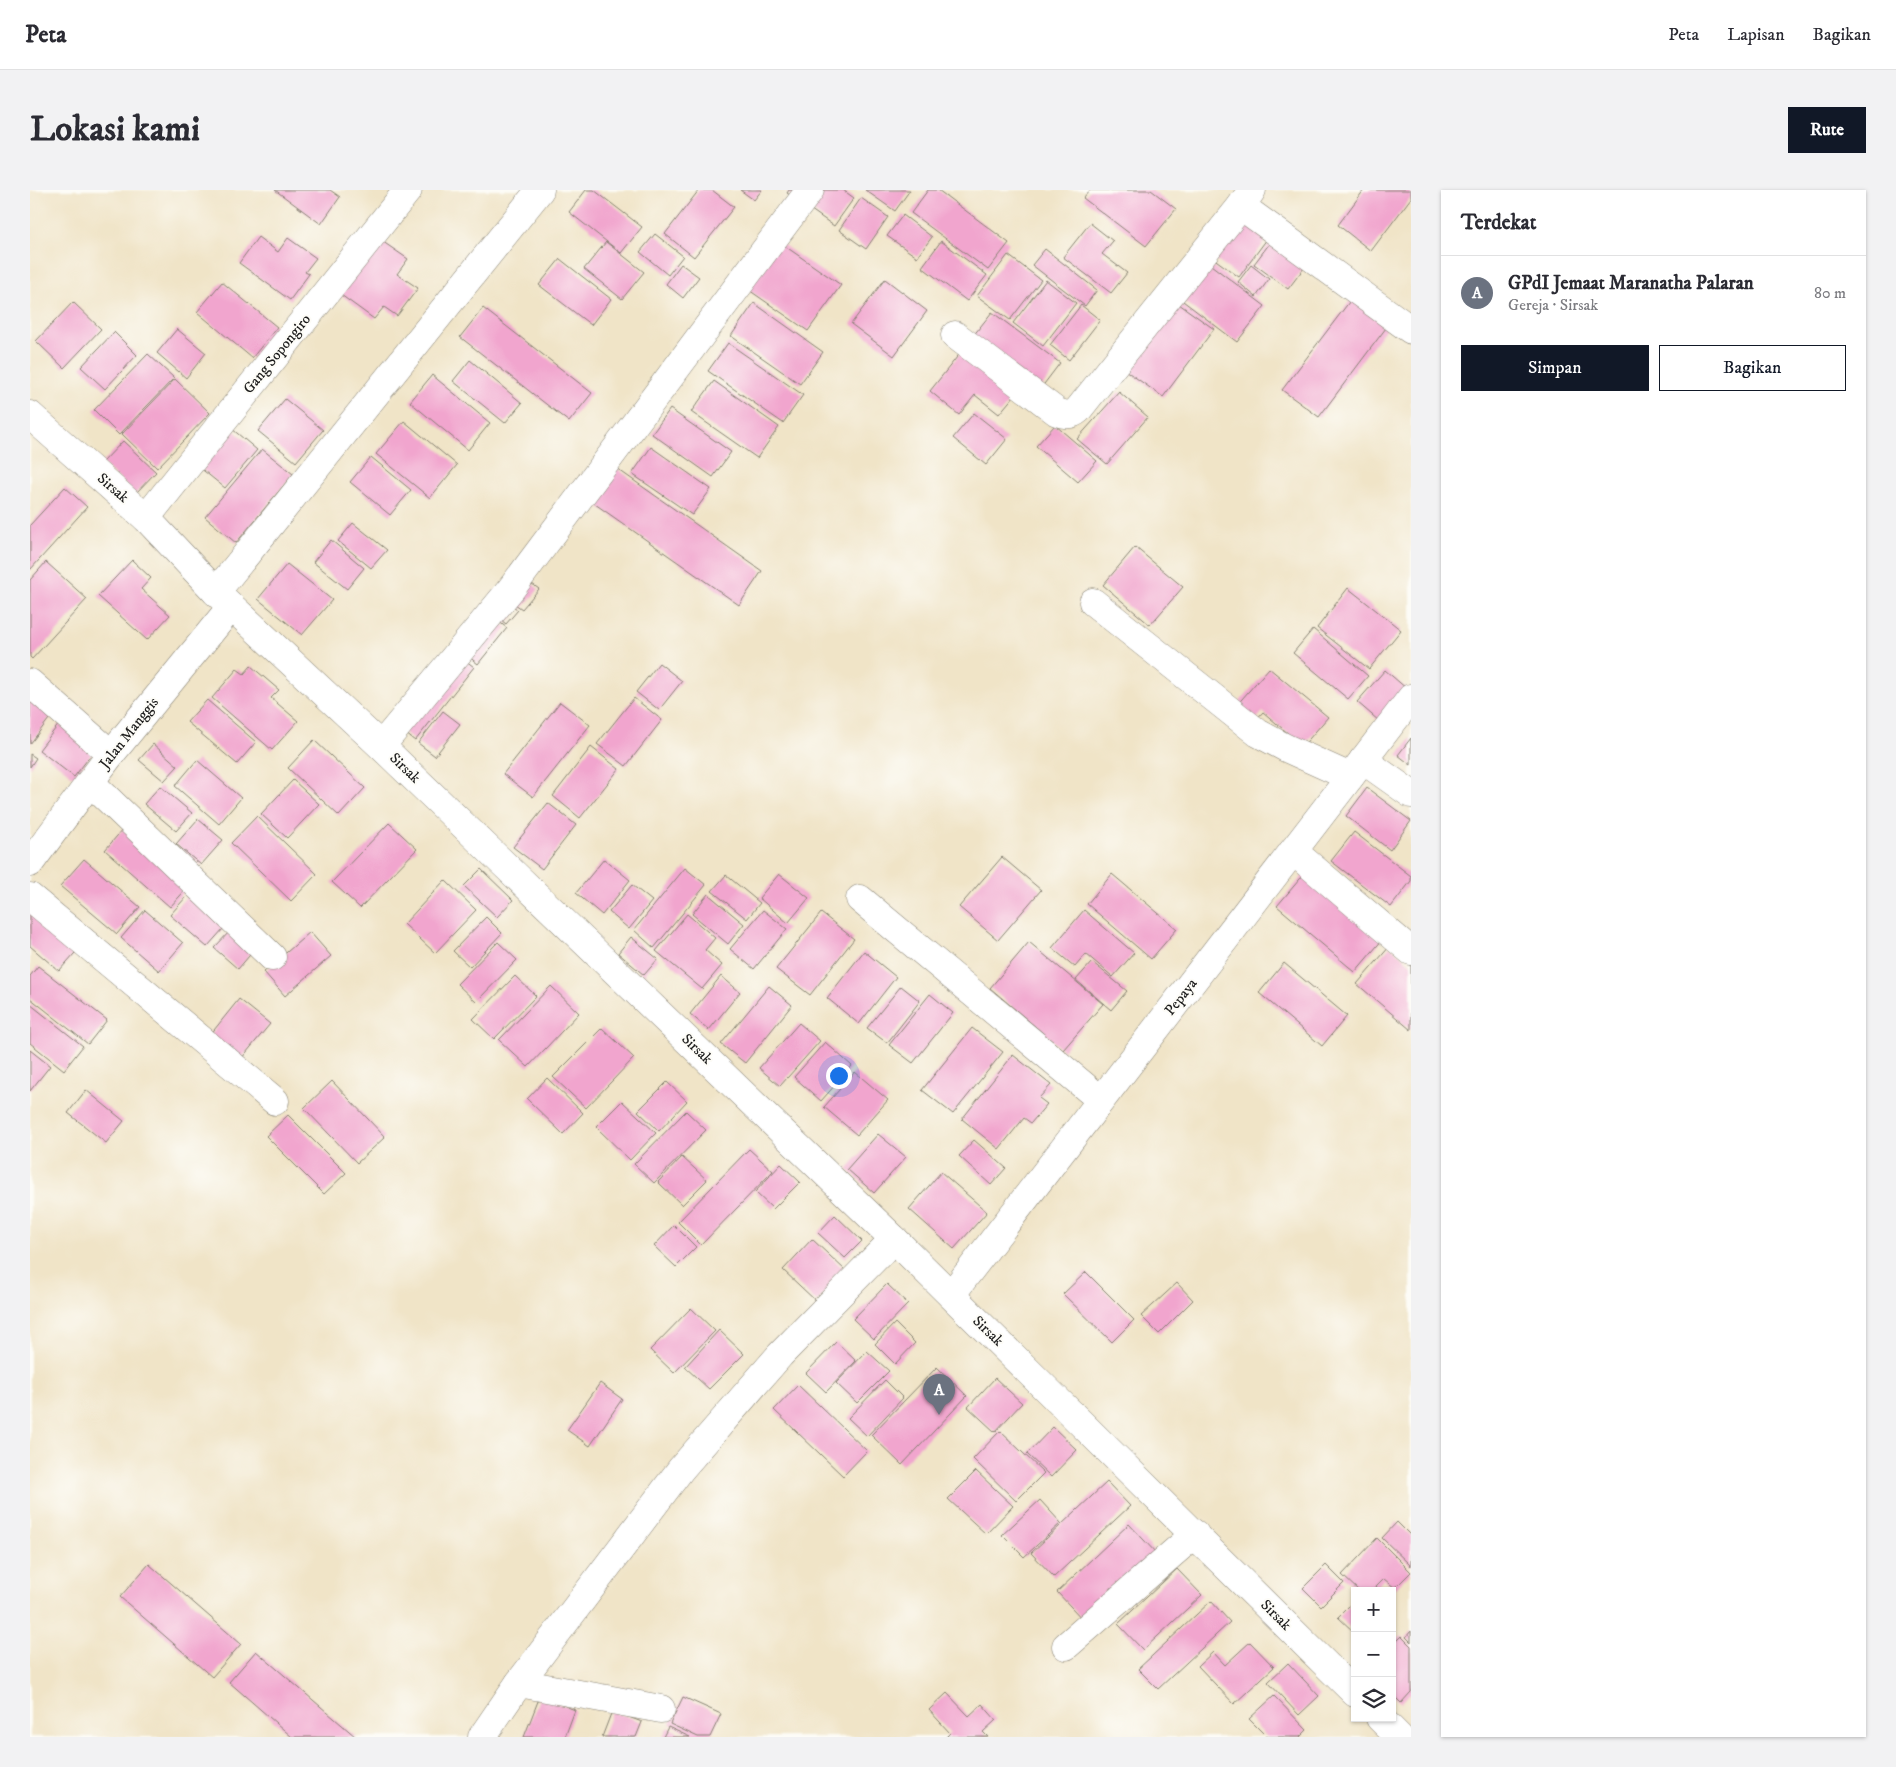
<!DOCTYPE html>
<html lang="id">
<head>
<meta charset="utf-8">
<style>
  :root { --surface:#fff; --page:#f2f2f3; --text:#2b2b33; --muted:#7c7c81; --line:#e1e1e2; --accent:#111827 }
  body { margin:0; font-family:"IM FELL DW Pica",serif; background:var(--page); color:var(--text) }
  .controls { position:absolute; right:15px; bottom:15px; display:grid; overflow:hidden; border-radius:0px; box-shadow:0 1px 4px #0004 }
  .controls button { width:45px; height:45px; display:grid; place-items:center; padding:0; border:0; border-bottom:1px solid var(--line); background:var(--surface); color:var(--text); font:25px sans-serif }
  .you { position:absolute; left:808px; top:885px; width:18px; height:18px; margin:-12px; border:4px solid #fff; border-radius:50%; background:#1a73e8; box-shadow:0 0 0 8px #1a73e833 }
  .badge { display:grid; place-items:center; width:32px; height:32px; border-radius:50%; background:var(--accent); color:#fff; font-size:16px; font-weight:700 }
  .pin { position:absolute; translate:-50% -41px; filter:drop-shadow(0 1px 2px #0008) }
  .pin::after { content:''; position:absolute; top:26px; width:18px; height:15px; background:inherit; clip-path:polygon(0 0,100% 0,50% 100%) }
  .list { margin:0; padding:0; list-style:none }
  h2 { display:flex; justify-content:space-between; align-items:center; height:65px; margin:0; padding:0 20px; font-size:21px }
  h2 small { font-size:16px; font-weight:400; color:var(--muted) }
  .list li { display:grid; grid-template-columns:32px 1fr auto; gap:15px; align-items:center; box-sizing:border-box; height:75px; padding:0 20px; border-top:1px solid var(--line) }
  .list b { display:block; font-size:19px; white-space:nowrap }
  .list p { margin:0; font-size:16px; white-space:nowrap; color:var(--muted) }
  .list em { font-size:16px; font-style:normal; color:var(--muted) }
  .actions { display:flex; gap:10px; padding:15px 20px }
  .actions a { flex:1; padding:11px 0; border:1px solid var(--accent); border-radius:0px; text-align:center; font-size:18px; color:var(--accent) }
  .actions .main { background:var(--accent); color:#fff }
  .icon { flex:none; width:28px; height:28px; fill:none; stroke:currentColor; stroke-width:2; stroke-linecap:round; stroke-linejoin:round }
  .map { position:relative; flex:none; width:1381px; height:1547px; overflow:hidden; border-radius:0px }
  header { display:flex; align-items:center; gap:30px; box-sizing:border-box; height:70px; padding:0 25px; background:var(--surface); border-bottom:1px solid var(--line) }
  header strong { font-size:24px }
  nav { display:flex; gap:28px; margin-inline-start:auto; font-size:18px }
  .intro { display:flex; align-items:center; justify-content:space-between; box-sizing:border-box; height:120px; padding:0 30px }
  h1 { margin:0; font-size:35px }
  .button { padding:12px 22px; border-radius:0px; background:var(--accent); color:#fff; font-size:18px; font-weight:700 }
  main { display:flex; gap:30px; padding:0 30px }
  aside { flex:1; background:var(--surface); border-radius:0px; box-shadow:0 1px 4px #0004 }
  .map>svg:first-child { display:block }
  .building { fill:#f1a5ce }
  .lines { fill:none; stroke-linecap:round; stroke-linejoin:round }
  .minor-casing { stroke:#868072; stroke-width:29 }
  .minor { stroke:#fff; stroke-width:28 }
  .labels { text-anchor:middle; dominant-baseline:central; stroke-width:4; stroke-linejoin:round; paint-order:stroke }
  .street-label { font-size:15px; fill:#1c1c1c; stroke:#fdfcf7 }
</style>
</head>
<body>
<header>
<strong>Peta</strong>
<nav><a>Peta</a><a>Lapisan</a><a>Bagikan</a></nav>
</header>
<div class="intro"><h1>Lokasi kami</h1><a class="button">Rute</a></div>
<main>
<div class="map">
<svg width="1381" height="1547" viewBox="0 0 1381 1547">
  <rect width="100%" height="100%" fill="#fdfcf7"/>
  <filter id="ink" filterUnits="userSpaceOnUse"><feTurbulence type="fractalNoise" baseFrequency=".02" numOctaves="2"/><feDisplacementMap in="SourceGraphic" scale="10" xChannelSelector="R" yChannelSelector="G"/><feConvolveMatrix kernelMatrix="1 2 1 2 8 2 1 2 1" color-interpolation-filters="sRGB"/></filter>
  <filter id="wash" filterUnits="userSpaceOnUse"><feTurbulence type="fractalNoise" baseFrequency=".0096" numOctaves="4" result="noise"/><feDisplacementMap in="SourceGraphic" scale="20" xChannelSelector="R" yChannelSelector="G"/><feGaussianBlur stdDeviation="1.12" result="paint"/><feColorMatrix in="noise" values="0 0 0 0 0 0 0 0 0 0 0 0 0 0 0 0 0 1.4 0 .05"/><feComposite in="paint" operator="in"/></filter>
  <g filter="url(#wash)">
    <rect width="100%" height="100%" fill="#f0e4c7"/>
    <g id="blocks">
      <g class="building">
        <polygon points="245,0 300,0 310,7 291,34"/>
        <polygon points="556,0 564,0 612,37 591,63 539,22"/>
        <polygon points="669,0 682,0 704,17 664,67 635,44"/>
        <polygon points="710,0 732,0 724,10"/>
        <polygon points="759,0 813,0 824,8 804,36 757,3"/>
        <polygon points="835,0 880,0 865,21"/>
        <polygon points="898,0 908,0 979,53 958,80 881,23"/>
        <polygon points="1060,0 1121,0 1146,19 1116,56 1053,8"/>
        <polygon points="1334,0 1381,0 1381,8 1341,61 1308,35"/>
        <polygon points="831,8 858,27 836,59 809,40"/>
        <polygon points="873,25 902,47 887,67 857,46"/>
        <polygon points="1208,27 1237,49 1209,87 1179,65"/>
        <polygon points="1060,33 1083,51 1072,64 1097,83 1081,103 1033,67"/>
        <polygon points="625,44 653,66 638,85 610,62"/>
        <polygon points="343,45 378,69 367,84 388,98 367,126 354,117 344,129 300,97"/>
        <polygon points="228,47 248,62 258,48 286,68 275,82 279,84 260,110 209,73"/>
        <polygon points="1243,49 1277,74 1258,99 1224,74"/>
        <polygon points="911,51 957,85 937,111 892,77"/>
        <polygon points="576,52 614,82 592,109 554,79"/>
        <polygon points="749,52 811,95 778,141 716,98"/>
        <polygon points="1015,59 1067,100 1055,116 1002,75"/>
        <polygon points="978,65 1011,90 980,130 947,106"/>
        <polygon points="530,69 581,109 561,135 509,95"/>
        <polygon points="1177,72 1235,116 1207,152 1149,108"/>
        <polygon points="651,74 669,87 653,108 636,94"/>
        <polygon points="1221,75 1239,89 1226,107 1208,92"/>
        <polygon points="855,89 897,121 864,166 821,134"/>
        <polygon points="1016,90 1046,113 1013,156 983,133"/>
        <polygon points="192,92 247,137 222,168 167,122"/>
        <polygon points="1323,107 1359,134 1289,227 1252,200"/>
        <polygon points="1142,109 1184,139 1133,207 1092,178"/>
        <polygon points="43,112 71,139 34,178 6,151"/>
        <polygon points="724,113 793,162 770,194 701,146"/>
        <polygon points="1051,115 1070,130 1039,170 1020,155"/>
        <polygon points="453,118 562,203 539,232 430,147"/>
        <polygon points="962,122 1030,173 1008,202 939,151"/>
        <polygon points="147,139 176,163 156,188 127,163"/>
        <polygon points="84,142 107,165 75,199 51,177"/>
        <polygon points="698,153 773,205 753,233 678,181"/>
        <polygon points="935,157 989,200 969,224 945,205 929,225 900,201"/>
        <polygon points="118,164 144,188 89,245 64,220"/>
        <polygon points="440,170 492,213 475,233 423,191"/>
        <polygon points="402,185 460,233 438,260 380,212"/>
        <polygon points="145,189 180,223 127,278 92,244"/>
        <polygon points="684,191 749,237 727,268 661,222"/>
        <polygon points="1089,202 1118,227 1077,274 1047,249"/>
        <polygon points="255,209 293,240 266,272 228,241"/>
        <polygon points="640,219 701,262 683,287 622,244"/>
        <polygon points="944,223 977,249 956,275 923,248"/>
        <polygon points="374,231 427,275 400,308 346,264"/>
        <polygon points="1025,235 1067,271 1048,292 1006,256"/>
        <polygon points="201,238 227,260 195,298 169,277"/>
        <polygon points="93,251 126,282 105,304 72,273"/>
        <polygon points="621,257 681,299 662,325 602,284"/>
        <polygon points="232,259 263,284 206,353 175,327"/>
        <polygon points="341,267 381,300 360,325 320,292"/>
        <polygon points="579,273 732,381 709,415 555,307"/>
        <polygon points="35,297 57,317 0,380 0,335"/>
        <polygon points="323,333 357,360 341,378 308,351"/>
        <polygon points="301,350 334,378 317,399 283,372"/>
        <polygon points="1105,357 1153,397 1120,435 1073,395"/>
        <polygon points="102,370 121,388 111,399 140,425 117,450 68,406"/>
        <polygon points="16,372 57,409 2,469 0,467 0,390"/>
        <polygon points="257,374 302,410 272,445 228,409"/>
        <polygon points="494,388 509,399 492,419 478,409"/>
        <polygon points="1318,398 1371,440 1339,479 1287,438"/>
        <polygon points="465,401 488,420 476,434 454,416"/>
        <polygon points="451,418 477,438 448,474 423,454"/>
        <polygon points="1283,439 1338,486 1318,509 1263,463"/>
        <polygon points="421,459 444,477 385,551 362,533"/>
        <polygon points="629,473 652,491 629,520 606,502"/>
        <polygon points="221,476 249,500 241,508 268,531 242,560 182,508 207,479 214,484"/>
        <polygon points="1239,478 1298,527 1273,556 1233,522 1223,533 1205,517"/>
        <polygon points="1355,480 1377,499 1349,531 1327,512"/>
        <polygon points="0,508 22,525 0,554"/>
        <polygon points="604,508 632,530 596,576 567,554"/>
        <polygon points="177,510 226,552 207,574 157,532"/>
        <polygon points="530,512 560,535 503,607 473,584"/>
        <polygon points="413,521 430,534 405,566 388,553"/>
        <polygon points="29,534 64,561 44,587 9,560"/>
        <polygon points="1381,548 1381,575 1368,565"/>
        <polygon points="284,550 335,598 309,626 258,578"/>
        <polygon points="123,554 148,576 134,591 109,570"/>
        <polygon points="561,557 589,579 550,628 523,606"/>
        <polygon points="0,564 6,568 0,577"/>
        <polygon points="167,570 211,608 189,634 145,596"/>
        <polygon points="263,590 289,614 257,648 231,624"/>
        <polygon points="130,596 162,623 146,641 114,614"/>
        <polygon points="1337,598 1381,631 1360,660 1316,626"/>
        <polygon points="518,613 546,635 512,679 483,657"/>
        <polygon points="227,626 287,684 261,711 201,653"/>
        <polygon points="168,629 193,650 171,675 146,654"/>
        <polygon points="359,633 387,659 330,718 302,692"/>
        <polygon points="93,639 159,696 140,717 75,660"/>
        <polygon points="1324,642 1381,686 1381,691 1361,717 1301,671"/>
        <polygon points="972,667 1011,700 968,750 929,717"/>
        <polygon points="54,669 110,717 87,744 30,696"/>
        <polygon points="574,669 600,690 572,725 546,703"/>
        <polygon points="655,678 676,695 624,758 604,740"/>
        <polygon points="451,679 483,710 467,727 434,696"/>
        <polygon points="1275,683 1353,749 1325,782 1247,716"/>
        <polygon points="749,684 779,708 758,733 729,708"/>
        <polygon points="1082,684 1147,739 1121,769 1057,714"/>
        <polygon points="696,685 730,713 717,729 682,701"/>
        <polygon points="415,690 446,720 405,763 374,734"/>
        <polygon points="602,695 622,711 599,739 579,722"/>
        <polygon points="165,697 202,729 177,757 140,725"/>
        <polygon points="678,704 714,734 698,754 662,724"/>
        <polygon points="0,710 52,755 29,781 0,756"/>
        <polygon points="115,720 153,753 129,781 91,748"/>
        <polygon points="733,720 757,739 724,779 700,759"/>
        <polygon points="1054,720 1104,763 1083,787 1056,764 1045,777 1022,758"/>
        <polygon points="791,723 824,749 780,805 746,779"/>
        <polygon points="657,724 685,748 675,760 692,775 672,799 626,761"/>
        <polygon points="456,727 472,743 440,777 423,761"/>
        <polygon points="202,739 225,759 208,779 184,758"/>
        <polygon points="280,742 301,766 255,806 234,782"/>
        <polygon points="601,747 628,769 614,785 588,763"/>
        <polygon points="468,752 487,770 446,812 427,794"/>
        <polygon points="999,752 1073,814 1033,860 960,798"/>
        <polygon points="1360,756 1381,774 1381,840 1327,794"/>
        <polygon points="834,761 866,787 829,834 797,808"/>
        <polygon points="1062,772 1097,801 1081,820 1046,790"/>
        <polygon points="1254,773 1317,826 1292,856 1229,803"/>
        <polygon points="8,776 77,830 58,854 0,808 0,786"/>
        <polygon points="485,786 506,806 464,849 443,829"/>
        <polygon points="691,786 710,802 679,840 660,824"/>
        <polygon points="521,796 549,823 498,877 469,850"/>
        <polygon points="739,796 762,815 715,873 691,854"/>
        <polygon points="871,796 890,811 857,853 837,838"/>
        <polygon points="900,804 923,823 883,873 859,855"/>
        <polygon points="209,809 240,834 211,869 180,845"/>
        <polygon points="0,814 53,856 34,880 0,853"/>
        <polygon points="769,833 790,851 750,896 729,878"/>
        <polygon points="572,838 604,868 556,918 523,887"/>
        <polygon points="942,838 973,862 923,924 892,900"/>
        <polygon points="795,852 822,876 791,911 764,887"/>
        <polygon points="0,860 20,876 0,901"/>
        <polygon points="983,865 1021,895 1009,908 1017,914 1001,933 994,928 969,959 932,929"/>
        <polygon points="825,882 858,910 827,945 794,917"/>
        <polygon points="517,888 553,923 533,944 497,909"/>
        <polygon points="302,891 355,947 327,973 274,918"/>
        <polygon points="637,892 657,911 629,941 608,921"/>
        <polygon points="56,900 94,931 76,953 38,923"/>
        <polygon points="592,911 626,943 600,970 566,937"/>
        <polygon points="656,921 676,940 624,993 604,974"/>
        <polygon points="258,925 316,983 294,1004 236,946"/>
        <polygon points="848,944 876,967 844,1003 817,979"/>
        <polygon points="944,950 976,978 961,995 929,966"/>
        <polygon points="719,959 743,981 671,1055 648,1032"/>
        <polygon points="652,967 677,990 652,1015 628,992"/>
        <polygon points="751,974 770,992 743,1019 725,1002"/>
        <polygon points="911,982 957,1022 924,1059 879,1019"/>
        <polygon points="805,1025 832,1051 815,1068 788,1043"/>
        <polygon points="644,1035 666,1057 646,1077 624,1056"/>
        <polygon points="782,1049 816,1081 787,1112 753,1080"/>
        <polygon points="1056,1082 1104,1130 1082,1152 1033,1104"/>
        <polygon points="1147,1093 1163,1110 1129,1144 1111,1126"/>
        <polygon points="857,1094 878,1114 844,1149 823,1129"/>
        <polygon points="661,1118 685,1141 644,1183 620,1160"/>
        <polygon points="865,1133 885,1153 865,1174 845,1154"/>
        <polygon points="689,1140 714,1164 679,1199 655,1177"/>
        <polygon points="806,1152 826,1171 796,1202 776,1183"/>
        <polygon points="837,1161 859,1181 827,1213 806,1193"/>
        <polygon points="907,1177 937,1206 872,1275 841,1245"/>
        <polygon points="965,1188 992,1213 965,1242 938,1217"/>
        <polygon points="855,1190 873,1208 837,1246 818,1228"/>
        <polygon points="570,1193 592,1209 560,1256 537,1240"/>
        <polygon points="768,1195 837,1261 813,1286 744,1220"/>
        <polygon points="1023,1237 1047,1260 1021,1287 997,1264"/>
        <polygon points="970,1241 1014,1283 986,1311 943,1269"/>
        <polygon points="946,1281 983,1316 956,1344 918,1309"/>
        <polygon points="1077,1292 1100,1316 1024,1387 1001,1363"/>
        <polygon points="1010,1310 1031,1333 994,1367 972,1345"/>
        <polygon points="1367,1332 1381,1346 1381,1376 1352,1348"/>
        <polygon points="1099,1334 1127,1364 1055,1432 1027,1402"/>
        <polygon points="1347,1348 1381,1382 1365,1398 1354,1389 1342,1401 1329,1401 1312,1385"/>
        <polygon points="119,1374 211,1454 182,1487 90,1407"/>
        <polygon points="1296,1375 1314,1393 1291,1416 1273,1398"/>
        <polygon points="1147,1379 1172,1405 1113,1460 1088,1434"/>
        <polygon points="1325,1410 1325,1443 1308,1427"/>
        <polygon points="1181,1411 1200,1432 1128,1499 1108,1479"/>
        <polygon points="1381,1441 1381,1452 1376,1447"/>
        <polygon points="1371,1446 1381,1456 1381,1502 1371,1513 1362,1504 1362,1455"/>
        <polygon points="1220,1452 1244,1477 1204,1514 1168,1476 1183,1462 1195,1475"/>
        <polygon points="226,1461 326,1547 262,1547 199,1492"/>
        <polygon points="1258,1473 1289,1506 1269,1525 1238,1492"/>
        <polygon points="917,1503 939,1526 952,1514 966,1530 953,1542 958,1547 916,1547 920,1543 899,1520"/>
        <polygon points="510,1506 545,1520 535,1547 494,1547"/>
        <polygon points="1244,1506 1277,1540 1270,1547 1237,1547 1219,1529"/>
        <polygon points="653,1507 691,1524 680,1547 668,1547 640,1534"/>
        <polygon points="582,1521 612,1532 606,1547 572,1547"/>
        <polygon points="638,1537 660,1547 633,1547"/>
      </g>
    </g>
  </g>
  <g filter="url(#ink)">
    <use href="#blocks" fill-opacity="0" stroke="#868072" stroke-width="1"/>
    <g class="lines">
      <g class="minor-casing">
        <g id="minor">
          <polyline points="1211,16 1381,140"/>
          <path d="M 925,145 L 1027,222 C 1035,225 1041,226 1048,220 L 1211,16 L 1222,0"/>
          <polyline points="0,225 116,328 186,402 351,556 864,1049 1325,1503"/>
          <polyline points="116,328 378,0"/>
          <polyline points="186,402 510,0"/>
          <polyline points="1063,412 1228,543 1256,558 1320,587"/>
          <polyline points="0,493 81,564"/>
          <polyline points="351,556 481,399 780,0"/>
          <polyline points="1333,570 1381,604"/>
          <polyline points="60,592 242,767"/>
          <polyline points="1263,661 1381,761"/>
          <polyline points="0,673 81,564 201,417"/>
          <polyline points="0,707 245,911"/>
          <polyline points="830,709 1071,910"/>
          <polyline points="921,1105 1381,508"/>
          <polyline points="1036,1456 1165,1344"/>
          <polyline points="489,1493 631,1519"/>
          <polyline points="1350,1528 1369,1547"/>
          <polyline points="452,1547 489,1493 651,1279 750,1165 864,1049"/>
        </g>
      </g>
      <use href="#minor" class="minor"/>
    </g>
  </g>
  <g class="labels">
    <g class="street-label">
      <text transform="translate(247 164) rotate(-51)">Gang Sopongiro</text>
      <text transform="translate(83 298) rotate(41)">Sirsak</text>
      <text transform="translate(99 543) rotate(-52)">Jalan Manggis</text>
      <text transform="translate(375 578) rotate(44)">Sirsak</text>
      <text transform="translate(1151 807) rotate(-52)">Pepaya</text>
      <text transform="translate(667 859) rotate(44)">Sirsak</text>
      <text transform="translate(958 1141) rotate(44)">Sirsak</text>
      <text transform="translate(1246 1425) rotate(45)">Sirsak</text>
    </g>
  </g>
</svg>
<div class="controls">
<button>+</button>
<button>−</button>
<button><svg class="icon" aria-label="layers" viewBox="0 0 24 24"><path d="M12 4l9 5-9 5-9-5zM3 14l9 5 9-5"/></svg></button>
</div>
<div class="you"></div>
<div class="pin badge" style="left:909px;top:1225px;background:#6b7280">A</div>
</div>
<aside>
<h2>Terdekat<small></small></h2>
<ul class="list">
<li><span class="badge" style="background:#6b7280">A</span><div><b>GPdI Jemaat Maranatha Palaran</b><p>Gereja · Sirsak</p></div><em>80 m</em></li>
</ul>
<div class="actions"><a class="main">Simpan</a><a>Bagikan</a></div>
</aside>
</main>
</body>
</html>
